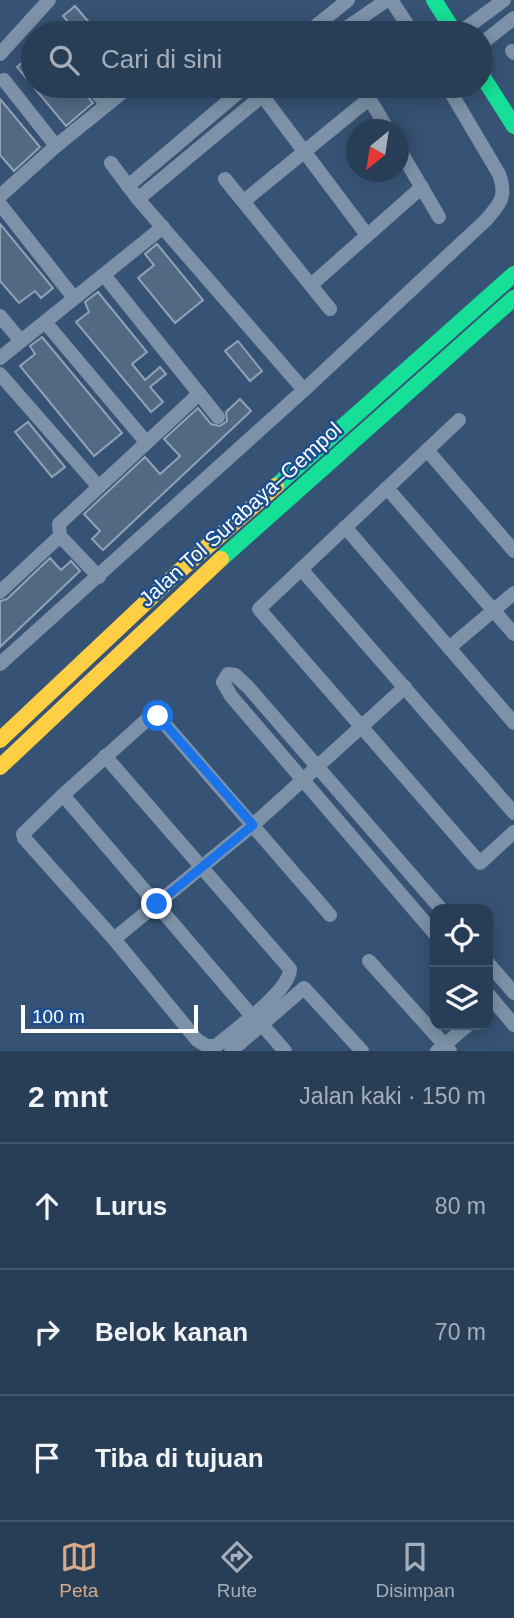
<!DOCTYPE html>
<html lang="id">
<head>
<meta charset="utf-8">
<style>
  :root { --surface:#283e57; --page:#30455d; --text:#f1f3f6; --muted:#a5aeba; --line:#44576d; --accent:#d6ab8b }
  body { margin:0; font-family:Helvetica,sans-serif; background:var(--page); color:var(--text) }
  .controls { position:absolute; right:21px; bottom:21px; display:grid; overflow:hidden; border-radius:14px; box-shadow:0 4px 18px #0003 }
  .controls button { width:63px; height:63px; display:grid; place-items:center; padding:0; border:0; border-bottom:2px solid var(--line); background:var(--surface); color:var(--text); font:35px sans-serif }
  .compass { position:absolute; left:346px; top:119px; width:63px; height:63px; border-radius:50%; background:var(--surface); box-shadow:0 4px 18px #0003; rotate:210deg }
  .scale { position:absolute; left:21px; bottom:18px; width:177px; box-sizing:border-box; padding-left:7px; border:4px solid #fff; border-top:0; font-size:19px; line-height:24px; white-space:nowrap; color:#fff; -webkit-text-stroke:5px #1b4f8f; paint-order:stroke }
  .stop { position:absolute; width:21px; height:21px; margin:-16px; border:5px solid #1a73e8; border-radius:50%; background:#fff }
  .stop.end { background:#1a73e8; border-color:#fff; box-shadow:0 2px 7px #0008 }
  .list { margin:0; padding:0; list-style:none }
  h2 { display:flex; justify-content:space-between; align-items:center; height:91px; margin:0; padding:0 28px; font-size:30px }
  h2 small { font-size:23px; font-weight:400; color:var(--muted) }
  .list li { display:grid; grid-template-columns:46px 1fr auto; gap:21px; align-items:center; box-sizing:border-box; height:126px; padding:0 28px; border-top:2px solid var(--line) }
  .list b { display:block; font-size:26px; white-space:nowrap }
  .list em { font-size:23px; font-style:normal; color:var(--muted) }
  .icon { flex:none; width:38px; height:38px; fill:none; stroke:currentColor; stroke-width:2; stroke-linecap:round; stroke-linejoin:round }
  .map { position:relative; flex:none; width:514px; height:1051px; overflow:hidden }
  .search { position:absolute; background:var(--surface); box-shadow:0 4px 18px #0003; left:21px; right:21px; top:21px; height:77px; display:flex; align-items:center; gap:18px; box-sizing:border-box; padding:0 24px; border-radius:38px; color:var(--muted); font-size:26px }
  .sheet { height:469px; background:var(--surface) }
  nav { display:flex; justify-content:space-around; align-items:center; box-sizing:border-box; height:98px; border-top:2px solid var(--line); background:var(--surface); font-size:19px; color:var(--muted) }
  nav a { display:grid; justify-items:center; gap:4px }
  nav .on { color:var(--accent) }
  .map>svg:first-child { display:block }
  .building { fill:#526984; stroke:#92a2b6; stroke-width:2 }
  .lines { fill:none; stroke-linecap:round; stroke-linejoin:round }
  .street { stroke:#7d92a8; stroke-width:14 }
  .fast { stroke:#16e098; stroke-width:16 }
  .slow { stroke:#ffcf43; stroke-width:16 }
  .route { stroke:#1a73e8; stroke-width:9 }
  .labels { text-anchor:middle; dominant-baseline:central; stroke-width:5; stroke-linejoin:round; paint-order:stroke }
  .street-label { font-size:21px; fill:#fff; stroke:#1b4f8f }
</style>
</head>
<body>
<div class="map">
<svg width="514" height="1051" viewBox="0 0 514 1051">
  <rect width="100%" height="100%" fill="#365274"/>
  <g class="building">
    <polygon points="75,6 87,20 98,33 77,33 63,16"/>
    <polygon points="33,54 33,86 79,86 93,103 66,126 17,67"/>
    <polygon points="0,99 40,147 14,171 0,155"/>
    <polygon points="0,224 53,288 41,298 35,291 19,303 0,281"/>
    <polygon points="157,244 203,300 175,323 138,278 154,265 145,254"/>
    <polygon points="98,292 147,352 132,364 145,380 160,367 166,374 150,387 163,402 151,412 76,322 89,312 85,302"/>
    <polygon points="42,337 122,433 94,456 20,366 35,354 30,346"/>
    <polygon points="238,341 262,371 250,381 225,351"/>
    <polygon points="240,399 251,411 103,550 92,539 100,531 84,514 145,457 160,474 177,459 180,456 164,439 198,408 211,424 220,426 227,421 226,412"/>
    <polygon points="28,422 65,467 52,477 15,432"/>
    <polygon points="50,558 61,570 71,561 80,571 0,647 0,601 7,599"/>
  </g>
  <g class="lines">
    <g class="street">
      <polyline points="391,0 413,33"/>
      <polyline points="307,33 348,0"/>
      <polyline points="339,33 387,0"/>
      <polyline points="459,33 504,0"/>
      <polyline points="481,44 514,18"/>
      <polyline points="512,51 514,53"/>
      <polyline points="0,54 49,0"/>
      <polyline points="4,80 56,146"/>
      <polyline points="91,86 107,105"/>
      <polyline points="255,86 367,235"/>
      <polyline points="362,86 388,130"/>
      <polyline points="398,147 439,217"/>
      <polyline points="111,163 138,199 304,390"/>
      <polyline points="225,179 330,309"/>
      <polyline points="128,186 246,86"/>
      <polyline points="0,196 56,146 130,86"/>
      <polyline points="138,199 274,86"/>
      <polyline points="244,201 370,98"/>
      <polyline points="0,204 74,298"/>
      <polyline points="104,275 218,417"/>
      <polyline points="311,285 422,187"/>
      <polyline points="0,316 21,341"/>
      <polyline points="45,322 146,442"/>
      <polyline points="0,358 163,227"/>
      <polyline points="0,374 98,486"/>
      <polyline points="459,420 259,609 480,863 514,832"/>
      <polyline points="427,450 514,551"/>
      <polyline points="387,488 514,634"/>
      <polyline points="345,527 514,723"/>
      <polyline points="301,569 514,813"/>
      <polyline points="99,577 60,536 59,524 199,394"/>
      <polyline points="0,592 60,536"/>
      <polyline points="449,648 514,593"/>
      <path d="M 0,664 L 304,390 L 486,220 C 501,203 507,196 499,174 L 447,86"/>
      <path d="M 105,756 L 290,969 C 290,991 233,1031 216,1046 L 207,1046 L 197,1040 L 114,939"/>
      <polyline points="63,795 251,1015"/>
      <polyline points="330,915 158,716 151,716 63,795 23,834 24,838 114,939 253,825 405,687"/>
      <polyline points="435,934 231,696 223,682 228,674 235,675 248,687 441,909"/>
      <polyline points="369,961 450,1051"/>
      <polyline points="488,963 514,993"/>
      <polyline points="488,994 514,1025"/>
      <polyline points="262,1025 285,1051"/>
      <polyline points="231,1051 304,988 362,1051"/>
      <polyline points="437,1051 468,1025"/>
    </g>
    <g class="fast">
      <polyline points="434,0 455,33"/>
      <polyline points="481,74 514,126"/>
      <polyline points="276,486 514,274"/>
      <polyline points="221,559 514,298"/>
    </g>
    <g class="slow">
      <polyline points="0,740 176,574 276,486"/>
      <polyline points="0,767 221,559"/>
    </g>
  </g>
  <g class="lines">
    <polyline class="route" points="157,904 253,825 158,716"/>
  </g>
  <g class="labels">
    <g class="street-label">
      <text transform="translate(240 514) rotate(-42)">Jalan Tol Surabaya–Gempol</text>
    </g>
  </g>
</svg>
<div class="controls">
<button><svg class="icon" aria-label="locate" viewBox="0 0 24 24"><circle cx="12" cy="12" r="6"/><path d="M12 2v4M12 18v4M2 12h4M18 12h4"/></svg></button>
<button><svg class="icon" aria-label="layers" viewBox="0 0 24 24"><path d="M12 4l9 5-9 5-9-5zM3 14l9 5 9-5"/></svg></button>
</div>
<svg class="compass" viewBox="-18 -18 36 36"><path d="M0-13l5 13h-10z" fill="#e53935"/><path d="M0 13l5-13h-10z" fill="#a5aeba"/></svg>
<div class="scale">100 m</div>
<div class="stop" style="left:158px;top:716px"></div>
<div class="stop end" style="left:157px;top:904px"></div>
<div class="search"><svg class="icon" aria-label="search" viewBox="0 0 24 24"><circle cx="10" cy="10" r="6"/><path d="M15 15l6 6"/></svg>Cari di sini</div>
</div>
<section class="sheet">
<h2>2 mnt<small>Jalan kaki · 150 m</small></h2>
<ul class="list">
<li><svg class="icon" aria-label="ahead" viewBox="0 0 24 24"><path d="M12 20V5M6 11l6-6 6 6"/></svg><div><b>Lurus</b></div><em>80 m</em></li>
<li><svg class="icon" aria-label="right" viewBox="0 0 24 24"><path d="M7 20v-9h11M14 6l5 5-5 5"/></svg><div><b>Belok kanan</b></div><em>70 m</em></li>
<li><svg class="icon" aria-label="arrive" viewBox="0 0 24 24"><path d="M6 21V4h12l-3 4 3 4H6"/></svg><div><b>Tiba di tujuan</b></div></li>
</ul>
</section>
<nav>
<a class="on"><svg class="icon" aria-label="map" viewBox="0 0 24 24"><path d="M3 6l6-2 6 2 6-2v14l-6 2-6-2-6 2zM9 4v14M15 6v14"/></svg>Peta</a>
<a><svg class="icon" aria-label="directions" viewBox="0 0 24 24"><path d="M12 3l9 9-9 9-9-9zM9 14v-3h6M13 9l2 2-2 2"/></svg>Rute</a>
<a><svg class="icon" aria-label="saved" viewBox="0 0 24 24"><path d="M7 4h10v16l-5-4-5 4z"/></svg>Disimpan</a>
</nav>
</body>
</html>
